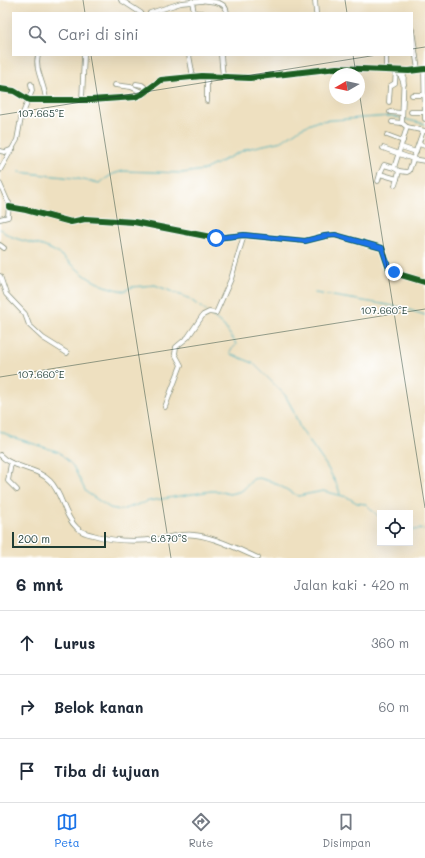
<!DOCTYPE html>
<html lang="id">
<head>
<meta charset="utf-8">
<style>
  :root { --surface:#fff; --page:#f6f6f7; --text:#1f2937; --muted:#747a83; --line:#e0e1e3; --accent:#1a73e8 }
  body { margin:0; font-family:Mali,sans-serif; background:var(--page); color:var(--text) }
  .controls { position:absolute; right:12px; bottom:12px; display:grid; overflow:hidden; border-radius:0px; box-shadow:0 4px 16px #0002 }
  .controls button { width:36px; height:36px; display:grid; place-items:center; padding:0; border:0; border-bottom:1px solid var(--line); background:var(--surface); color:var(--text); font:20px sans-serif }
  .compass { position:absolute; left:329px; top:68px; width:36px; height:36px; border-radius:50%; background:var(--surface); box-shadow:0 4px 16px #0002; rotate:261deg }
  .scale { position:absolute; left:12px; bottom:10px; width:94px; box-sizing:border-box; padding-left:4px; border:2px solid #1f3d34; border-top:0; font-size:11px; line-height:14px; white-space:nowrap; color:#1f3d34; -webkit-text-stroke:3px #fff; paint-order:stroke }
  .stop { position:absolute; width:12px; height:12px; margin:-9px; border:3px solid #1a73e8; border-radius:50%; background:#fff }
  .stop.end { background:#1a73e8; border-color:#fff; box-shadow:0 1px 4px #0008 }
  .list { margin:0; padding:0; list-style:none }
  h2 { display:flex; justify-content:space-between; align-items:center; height:52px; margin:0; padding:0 16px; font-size:17px }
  h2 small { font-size:13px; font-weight:400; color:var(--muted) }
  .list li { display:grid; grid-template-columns:26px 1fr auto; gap:12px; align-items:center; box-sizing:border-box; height:64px; padding:0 16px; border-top:1px solid var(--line) }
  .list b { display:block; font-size:15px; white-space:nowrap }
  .list em { font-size:13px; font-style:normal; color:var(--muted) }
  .icon { flex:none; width:22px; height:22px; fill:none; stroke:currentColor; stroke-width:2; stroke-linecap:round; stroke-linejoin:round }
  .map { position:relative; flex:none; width:425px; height:558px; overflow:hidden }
  .search { position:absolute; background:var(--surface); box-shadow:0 4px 16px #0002; left:12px; right:12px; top:12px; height:44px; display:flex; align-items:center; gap:10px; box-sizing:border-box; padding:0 14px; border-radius:0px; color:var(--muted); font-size:15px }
  .sheet { height:244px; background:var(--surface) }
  nav { display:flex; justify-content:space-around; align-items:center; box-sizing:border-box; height:56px; border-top:1px solid var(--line); background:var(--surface); font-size:11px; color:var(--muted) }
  nav a { display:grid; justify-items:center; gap:2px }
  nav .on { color:var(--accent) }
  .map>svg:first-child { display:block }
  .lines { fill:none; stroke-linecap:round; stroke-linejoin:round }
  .stream { stroke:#3eadbb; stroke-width:1 }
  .minor-casing { stroke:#868e7a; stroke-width:5.5 }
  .minor { stroke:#fff; stroke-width:4 }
  .cycleway-casing { stroke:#fff; stroke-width:8 }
  .cycleway { stroke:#1b5e20; stroke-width:6 }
  .route { stroke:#1a73e8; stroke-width:5 }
  .ticks { fill:none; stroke:#1f3d34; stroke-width:1; stroke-opacity:0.45 }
  .ticks-label { font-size:10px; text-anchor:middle; fill:#1f3d34; stroke:#fff; stroke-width:3; stroke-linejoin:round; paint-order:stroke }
</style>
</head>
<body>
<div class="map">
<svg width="425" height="558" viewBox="0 0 425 558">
  <rect width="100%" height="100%" fill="#fff"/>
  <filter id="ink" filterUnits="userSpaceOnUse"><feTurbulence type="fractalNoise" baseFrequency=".025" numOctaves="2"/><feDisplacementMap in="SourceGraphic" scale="8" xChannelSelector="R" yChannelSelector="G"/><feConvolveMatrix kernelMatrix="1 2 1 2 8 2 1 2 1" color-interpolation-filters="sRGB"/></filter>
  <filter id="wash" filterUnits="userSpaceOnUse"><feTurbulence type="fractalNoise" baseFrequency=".012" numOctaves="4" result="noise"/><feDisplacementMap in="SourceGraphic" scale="16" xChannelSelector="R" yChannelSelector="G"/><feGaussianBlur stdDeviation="0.9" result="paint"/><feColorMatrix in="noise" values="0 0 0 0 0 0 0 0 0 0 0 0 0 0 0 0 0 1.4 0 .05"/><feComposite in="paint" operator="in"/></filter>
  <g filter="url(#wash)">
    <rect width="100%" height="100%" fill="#eee0c0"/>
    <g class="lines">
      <g class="stream">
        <polyline points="404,119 425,124"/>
        <polyline points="19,172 73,178 99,183 113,174 123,171 182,173 204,170 246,149 282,141 301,128 318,121 391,116 401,118"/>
        <path d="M 0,229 C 13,242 34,241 50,249 C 62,254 72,265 82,273 C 92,282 111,289 124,291 L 132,287 L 155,285 L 188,298 L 206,311"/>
        <polyline points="315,293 400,307 425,315"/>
        <polyline points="210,314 224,326 235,342 236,345 230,351 231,354 253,363 285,395 292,408 300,428 326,465 338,487 340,494"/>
        <polyline points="0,431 12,437 59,452 73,466 86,492 110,508 121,510 149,501 211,491 219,491 229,494 238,492 243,490 253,479 259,478 273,482 298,496 323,491 347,497 357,503 366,504 380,518"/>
        <polyline points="410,531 419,529 425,530"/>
      </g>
    </g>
  </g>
  <g filter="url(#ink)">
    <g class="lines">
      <g class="minor-casing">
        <g id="minor">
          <polyline points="121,0 141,13"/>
          <path d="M 201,0 C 211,2 226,0 227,13"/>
          <polyline points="315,0 316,13"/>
          <polyline points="192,1 194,13"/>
          <polyline points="150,13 181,3 202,1"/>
          <polyline points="194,13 202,13"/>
          <polyline points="412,30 418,70"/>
          <path d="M 38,55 C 34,70 45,84 46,100"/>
          <polyline points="189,55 193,77"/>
          <polyline points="221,55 223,77"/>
          <polyline points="386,55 386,69"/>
          <polyline points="398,70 404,84"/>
          <polyline points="404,70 402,123 407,127"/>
          <polyline points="424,70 425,119"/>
          <polyline points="136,84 142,85 147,89"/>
          <polyline points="115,85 131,87 144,93"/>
          <polyline points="0,89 14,91 29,100 91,100 135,97 142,94 161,80 202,76 250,78 337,68 409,71 425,69"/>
          <polyline points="412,95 424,95"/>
          <polyline points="82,100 84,55"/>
          <polyline points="207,101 207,76"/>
          <polyline points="389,102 390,86 395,83 396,70"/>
          <polyline points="390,112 402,113"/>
          <polyline points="411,112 424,112"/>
          <polyline points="392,122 402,123"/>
          <polyline points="387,135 403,141"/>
          <polyline points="419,144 425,146"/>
          <polyline points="401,147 416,152"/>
          <polyline points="383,148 413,159 425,161"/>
          <polyline points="0,151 5,152 13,149"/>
          <polyline points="394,168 399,171 397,179 380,174 384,165 394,168 407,127 425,131"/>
          <polyline points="0,170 17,140 21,118 32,91 31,84"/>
          <polyline points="399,171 407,172 409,171 423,131"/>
          <polyline points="378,181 380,174"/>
          <polyline points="0,184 8,202"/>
          <polyline points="395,185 397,179"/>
          <polyline points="9,207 26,210 71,222 85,219 134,222 216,238 244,235 305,241 325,236 335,235 382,248 389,269 398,274 425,282"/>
          <polyline points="0,219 8,217 9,203"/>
          <polyline points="0,245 4,248"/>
          <polyline points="0,276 6,294 25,314 29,325 43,338 67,353"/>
          <polyline points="165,407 181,365 175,354 176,347 188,337 203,315 209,312 216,313 231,279 244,235"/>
          <path d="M 0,455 C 13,469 35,466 50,481 C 63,494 63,515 77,528 C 81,532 88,534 93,535 C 115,542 137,542 159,539 C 171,537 183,533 195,535 C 217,538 238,549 258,558"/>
          <polyline points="11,463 8,481 17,490"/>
        </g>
      </g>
      <use href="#minor" class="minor"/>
      <g class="cycleway-casing">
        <g id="cycleway">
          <polyline points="0,89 14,91 29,100 91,100 135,97 142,94 161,80 202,76 250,78 337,68 409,71 425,69"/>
          <polyline points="9,207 26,210 71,222 85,219 134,222 216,238 244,235 305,241 325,236 335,235 382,248 389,269 398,274 425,282"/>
        </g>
      </g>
      <use href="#cycleway" class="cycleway"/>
    </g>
  </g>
  <g class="lines" filter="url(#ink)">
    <polyline class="route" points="216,238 244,235 305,241 325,236 335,235 382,248 388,266 394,272"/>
  </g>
  <path class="ticks" d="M 83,0 L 85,13M 345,0 L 347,13M 412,49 L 425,47M 91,55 L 171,558M 353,55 L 356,74M 359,91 L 425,508M 0,115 L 377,55M 0,377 L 425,309"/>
  <g class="ticks-label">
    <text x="41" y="117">107.665°E</text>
    <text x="384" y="314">107.660°E</text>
    <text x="41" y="378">107.660°E</text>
    <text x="169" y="542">6.870°S</text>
  </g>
</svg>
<div class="controls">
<button><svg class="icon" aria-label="locate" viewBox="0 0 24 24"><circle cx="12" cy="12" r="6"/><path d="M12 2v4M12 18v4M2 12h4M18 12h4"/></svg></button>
</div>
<svg class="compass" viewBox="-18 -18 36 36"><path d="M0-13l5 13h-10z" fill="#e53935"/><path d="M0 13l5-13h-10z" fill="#747a83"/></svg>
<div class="scale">200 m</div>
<div class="stop" style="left:216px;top:238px"></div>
<div class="stop end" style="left:394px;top:272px"></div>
<div class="search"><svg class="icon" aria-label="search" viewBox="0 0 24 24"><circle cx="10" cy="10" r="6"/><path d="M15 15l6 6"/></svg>Cari di sini</div>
</div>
<section class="sheet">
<h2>6 mnt<small>Jalan kaki · 420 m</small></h2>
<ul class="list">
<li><svg class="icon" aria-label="ahead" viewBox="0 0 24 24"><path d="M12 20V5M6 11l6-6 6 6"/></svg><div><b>Lurus</b></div><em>360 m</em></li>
<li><svg class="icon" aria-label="right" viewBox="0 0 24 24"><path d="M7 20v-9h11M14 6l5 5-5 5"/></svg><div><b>Belok kanan</b></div><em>60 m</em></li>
<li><svg class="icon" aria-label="arrive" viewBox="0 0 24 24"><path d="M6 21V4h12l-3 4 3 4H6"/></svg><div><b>Tiba di tujuan</b></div></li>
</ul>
</section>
<nav>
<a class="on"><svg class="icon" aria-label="map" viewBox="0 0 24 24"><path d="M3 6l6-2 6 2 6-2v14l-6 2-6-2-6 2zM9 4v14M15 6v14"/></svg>Peta</a>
<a><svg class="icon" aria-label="directions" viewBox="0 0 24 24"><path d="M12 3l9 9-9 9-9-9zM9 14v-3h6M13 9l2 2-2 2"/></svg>Rute</a>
<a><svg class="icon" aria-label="saved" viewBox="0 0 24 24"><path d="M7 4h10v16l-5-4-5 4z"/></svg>Disimpan</a>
</nav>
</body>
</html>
